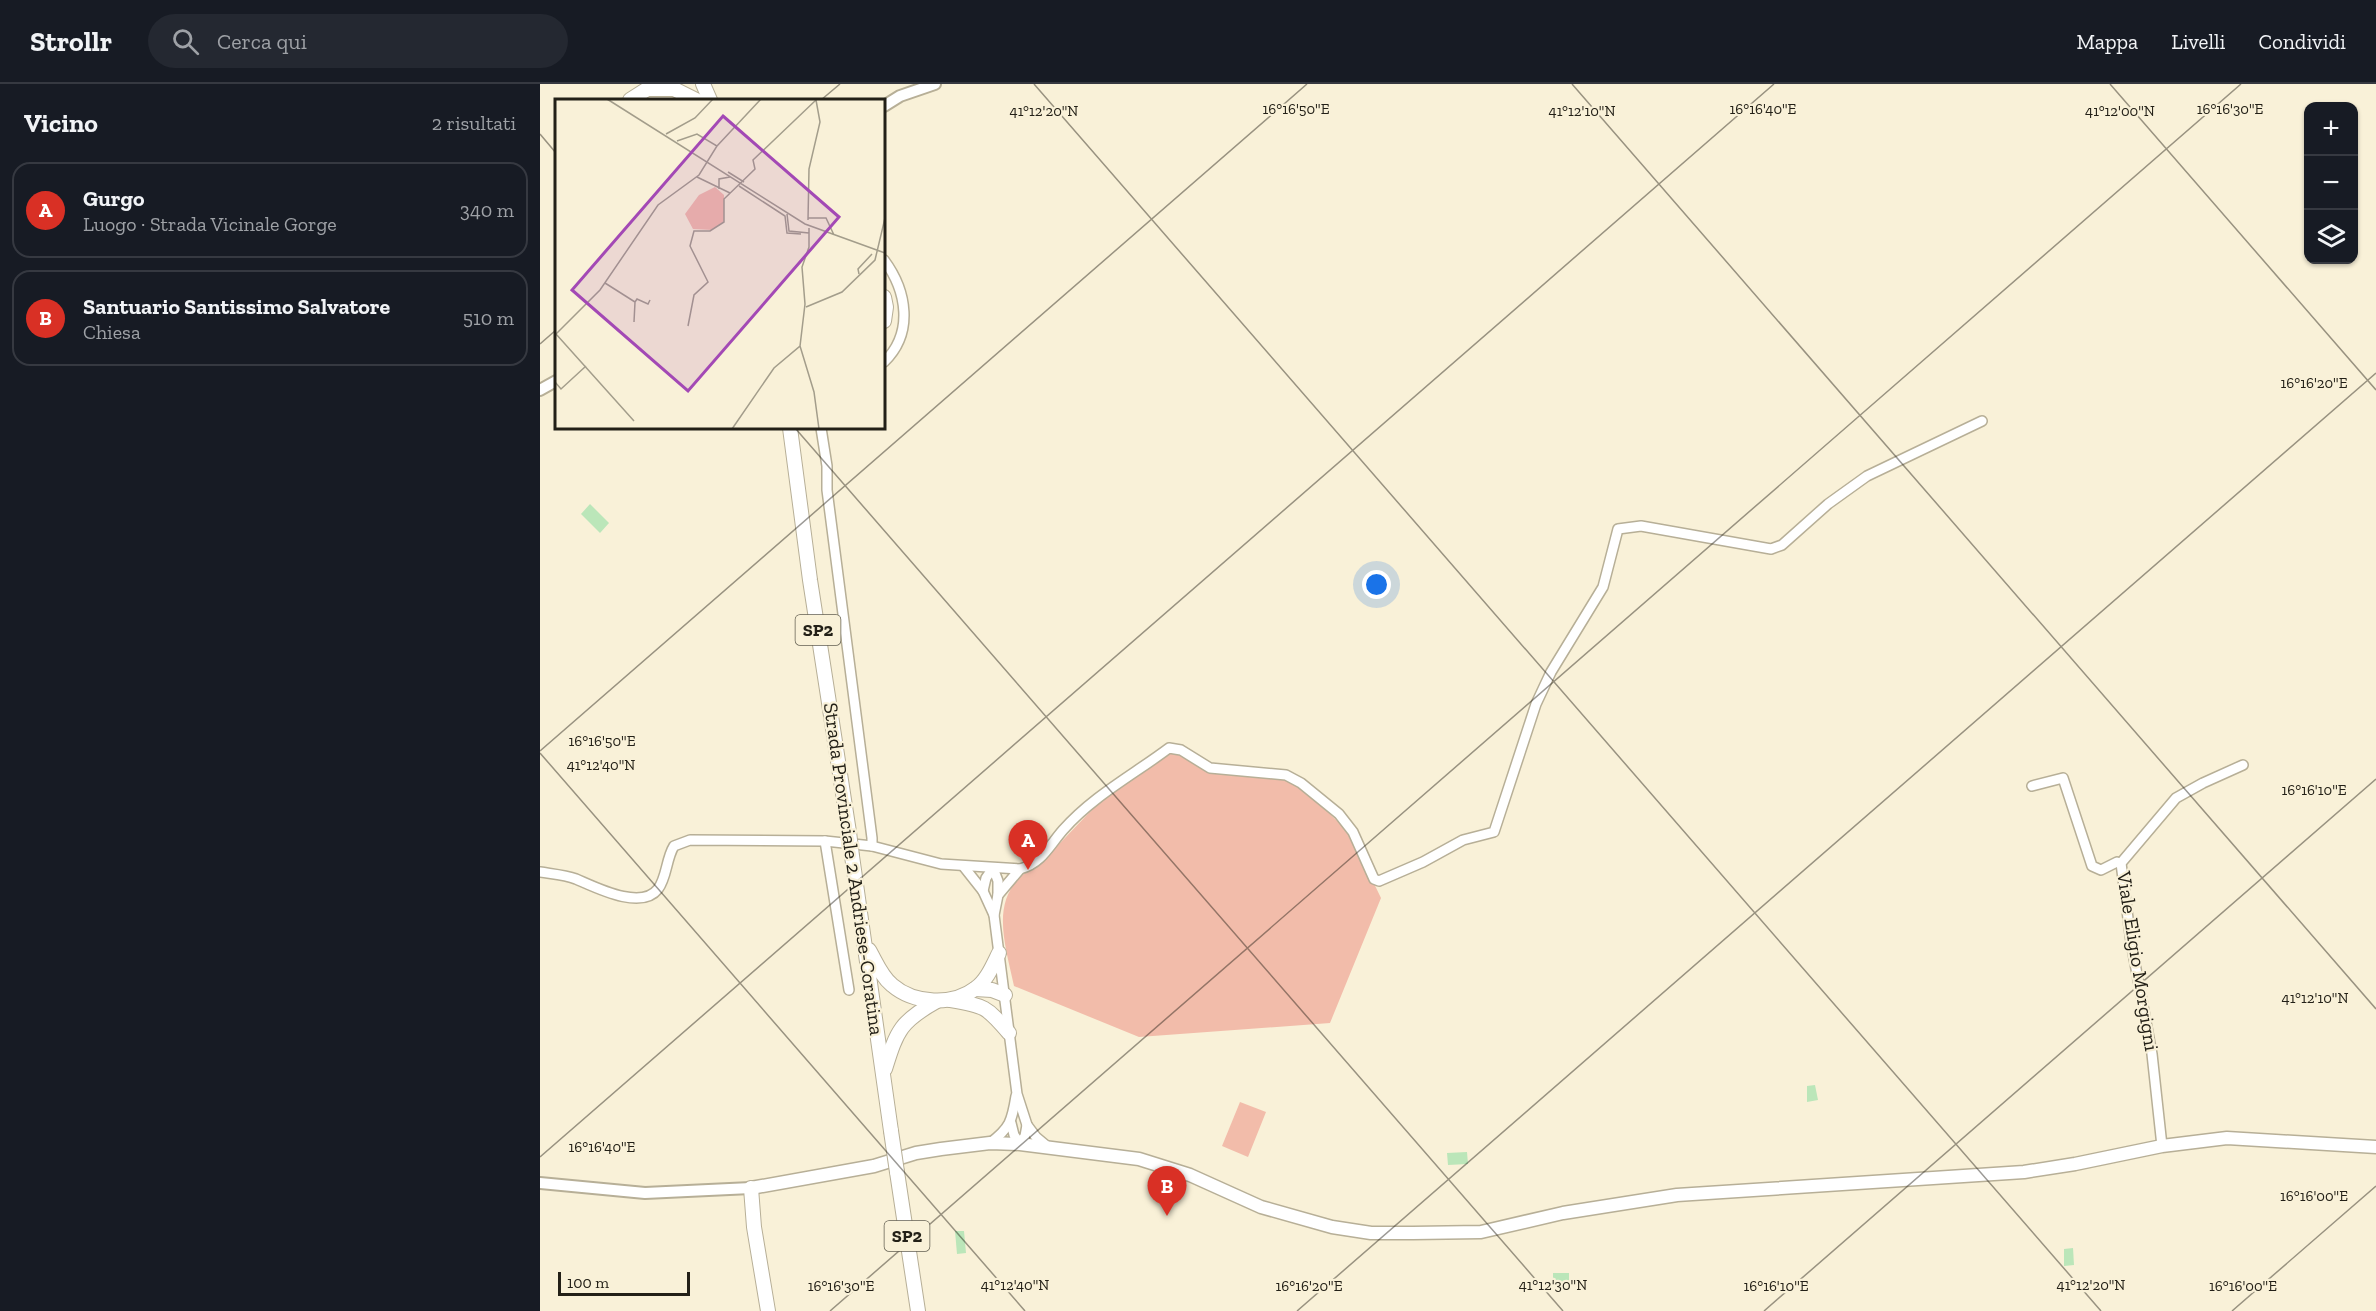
<!DOCTYPE html>
<html lang="it">
<head>
<meta charset="utf-8">
<style>
  :root { --surface:#171b24; --page:#242831; --text:#f1f3f6; --muted:#9ea1a6; --line:#363941; --accent:#d93025 }
  body { margin:0; font-family:"Zilla Slab",serif; background:var(--page); color:var(--text) }
  .controls { position:absolute; right:18px; top:18px; display:grid; overflow:hidden; border-radius:12px; box-shadow:0 2px 4px #0004 }
  .controls button { width:54px; height:54px; display:grid; place-items:center; padding:0; border:0; border-bottom:2px solid var(--line); background:var(--surface); color:var(--text); font:30px sans-serif }
  .scale { position:absolute; left:18px; bottom:15px; width:132px; box-sizing:border-box; padding-left:6px; border:3px solid #232017; border-top:0; font-size:16px; line-height:21px; white-space:nowrap; color:#232017; -webkit-text-stroke:4px #f9f1d8; paint-order:stroke }
  .you { position:absolute; left:837px; top:501px; width:21px; height:21px; margin:-15px; border:4px solid #fff; border-radius:50%; background:#1a73e8; box-shadow:0 0 0 9px #1a73e833 }
  .badge { display:grid; place-items:center; width:39px; height:39px; border-radius:50%; background:var(--accent); color:#fff; font-size:20px; font-weight:700 }
  .pin { position:absolute; translate:-50% -50px; filter:drop-shadow(0 2px 3px #0008) }
  .pin::after { content:''; position:absolute; top:32px; width:21px; height:18px; background:inherit; clip-path:polygon(0 0,100% 0,50% 100%) }
  .list { margin:0; padding:0; list-style:none }
  h2 { display:flex; justify-content:space-between; align-items:center; height:78px; margin:0; padding:0 24px; font-size:26px }
  h2 small { font-size:20px; font-weight:400; color:var(--muted) }
  .list li { display:grid; grid-template-columns:39px 1fr auto; gap:18px; align-items:center; box-sizing:border-box; height:96px; margin:0 12px 12px; padding:0 12px; border:2px solid var(--line); border-radius:18px }
  .list b { display:block; font-size:22px; white-space:nowrap }
  .list p { margin:0; font-size:20px; white-space:nowrap; color:var(--muted) }
  .list em { font-size:20px; font-style:normal; color:var(--muted) }
  .icon { flex:none; width:33px; height:33px; fill:none; stroke:currentColor; stroke-width:2; stroke-linecap:round; stroke-linejoin:round }
  .map { position:relative; flex:none; width:1836px; height:1227px; overflow:hidden }
  header { display:flex; align-items:center; gap:36px; box-sizing:border-box; height:84px; padding:0 30px; background:var(--surface); border-bottom:2px solid var(--line) }
  header strong { font-size:28px }
  nav { display:flex; gap:33px; margin-inline-start:auto; font-size:21px }
  .search { width:420px; height:54px; background:var(--page); display:flex; align-items:center; gap:15px; box-sizing:border-box; padding:0 21px; border-radius:33px; color:var(--muted); font-size:22px }
  main { display:flex }
  aside { flex:1; background:var(--surface) }
  .map>svg:first-child { display:block }
  .green { fill:#f2bcaa }
  .water { fill:#bbe6b9 }
  .lines { fill:none; stroke-linecap:round; stroke-linejoin:round }
  .minor-casing { stroke:#b7af97; stroke-width:12 }
  .tertiary-casing { stroke:#b7af97; stroke-width:14 }
  .secondary-casing { stroke:#b7af97; stroke-width:15 }
  .primary-casing { stroke:#b7af97; stroke-width:16 }
  .minor { stroke:#fff; stroke-width:9 }
  .tertiary { stroke:#fff; stroke-width:10 }
  .secondary { stroke:#fff; stroke-width:12 }
  .primary { stroke:#fff; stroke-width:14 }
  .primary-bridge-casing { stroke:#b7af97; stroke-width:16; stroke-linecap:butt }
  .primary-bridge { stroke:#fff; stroke-width:14 }
  .ticks { fill:none; stroke:#232017; stroke-width:1.5; stroke-opacity:0.45 }
  .labels { text-anchor:middle; dominant-baseline:central; stroke-width:4.5; stroke-linejoin:round; paint-order:stroke }
  .shield { fill:#f9f1d8; stroke:#635f51; stroke-width:1.5 }
  .shield-label { font-size:18px; font-weight:bold; fill:#232017 }
  .street-label { font-size:20px; fill:#232017; stroke:#f9f1d8 }
  .inset-road { fill:none; stroke:#a39d8b; stroke-width:1.5 }
  .view { fill:#a349b5; fill-opacity:0.15; stroke:#a349b5; stroke-width:3 }
  .inset-edge { fill:none; stroke:#232017; stroke-width:3 }
  .ticks-label { font-size:15px; text-anchor:middle; fill:#232017; stroke:#f9f1d8; stroke-width:4.5; stroke-linejoin:round; paint-order:stroke }
</style>
</head>
<body>
<header>
<strong>Strollr</strong>
<div class="search"><svg class="icon" aria-label="search" viewBox="0 0 24 24"><circle cx="10" cy="10" r="6"/><path d="M15 15l6 6"/></svg>Cerca qui</div>
<nav><a>Mappa</a><a>Livelli</a><a>Condividi</a></nav>
</header>
<main>
<aside>
<h2>Vicino<small>2 risultati</small></h2>
<ul class="list">
<li><span class="badge">A</span><div><b>Gurgo</b><p>Luogo · Strada Vicinale Gorge</p></div><em>340 m</em></li>
<li><span class="badge">B</span><div><b>Santuario Santissimo Salvatore</b><p>Chiesa</p></div><em>510 m</em></li>
</ul>
</aside>
<div class="map">
<svg width="1836" height="1227" viewBox="0 0 1836 1227">
  <rect width="100%" height="100%" fill="#f9f1d8"/>
  <g class="green">
    <path d="M 629,668 L 640,670 L 671,688 L 745,695 L 759,701 L 809,748 L 841,814 L 790,939 L 599,953 L 474,902 C 464,855 446,806 500,780 L 566,711 Z"/>
    <polygon points="700,1018 726,1028 708,1073 682,1062"/>
  </g>
  <g class="water">
    <polygon points="50,420 69,439 60,449 41,430"/>
    <polygon points="1275,1001 1278,1016 1267,1018 1267,1002"/>
    <polygon points="927,1068 928,1080 908,1081 907,1069"/>
    <polygon points="415,1147 424,1147 426,1169 417,1170"/>
    <polygon points="1533,1164 1534,1181 1524,1182 1524,1165"/>
    <rect x="1013" y="1189" width="16" height="9"/>
  </g>
  <g class="lines">
    <g class="minor-casing">
      <g id="minor">
        <path d="M 344,176 C 367,207 374,249 344,278"/>
        <polyline points="281,344 287,382 287,406 332,754 332,762"/>
        <polyline points="1492,702 1523,694 1552,782 1561,786 1577,778 1581,779"/>
        <polyline points="285,757 309,906"/>
        <polyline points="424,783 443,807 454,831"/>
        <polyline points="453,784 458,797 458,811"/>
        <polyline points="480,785 458,811 454,831 477,1010 487,1041 496,1053 508,1063"/>
        <path d="M 0,788 C 12,790 25,791 36,795 C 55,803 101,827 118,805 C 127,793 126,775 134,762 L 150,756 L 285,757 L 332,762 L 401,780 L 480,785 C 502,779 509,762 523,746 C 553,712 593,691 629,664 L 641,666 L 670,684 L 746,691 L 761,699 L 799,730 L 813,748 L 834,795 L 839,797 L 883,778 L 923,756 L 954,748 L 996,620 L 1011,588 L 1063,503 L 1078,445 L 1101,442 L 1231,465 L 1242,461 L 1288,420 L 1327,392 L 1442,337"/>
        <polyline points="443,807 446,794 453,784"/>
        <polyline points="471,1039 474,1051 480,1060 485,1052 487,1041"/>
        <path d="M 450,1059 C 470,1044 472,1037 476,1012"/>
        <polyline points="1622,1062 1612,970 1591,858 1581,779 1636,714 1663,699 1703,681"/>
      </g>
    </g>
    <g class="tertiary-casing">
      <g id="tertiary">
        <polyline points="344,22 360,12 395,0"/>
        <polyline points="0,306 16,297"/>
        <polyline points="0,1099 105,1109 211,1104"/>
      </g>
    </g>
    <g class="secondary-casing">
      <polyline id="secondary" points="211,1104 334,1082 376,1069 401,1065 450,1059 480,1060 599,1075 650,1091 721,1123 792,1143 831,1149 873,1149 941,1148 1023,1129 1137,1111 1484,1088 1535,1080 1622,1062 1687,1054 1836,1063"/>
    </g>
    <g class="primary-casing">
      <g id="primary">
        <polyline points="163,0 170,16"/>
        <polyline points="110,5 134,5 156,16"/>
        <polyline points="90,16 115,0"/>
        <polyline points="344,213 346,223 344,237"/>
        <polyline points="250,344 270,496 309,748"/>
        <polyline points="312,772 351,1047"/>
        <path d="M 329,866 C 336,878 341,892 352,901 C 374,920 413,922 436,904 C 447,896 453,881 459,869"/>
        <polyline points="435,905 452,906 465,911"/>
        <path d="M 410,916 C 445,922 446,922 469,949"/>
        <path d="M 345,985 C 357,946 361,937 397,917"/>
        <polyline points="357,1088 378,1227"/>
        <polyline points="211,1104 214,1143 228,1227"/>
      </g>
    </g>
    <use href="#minor" class="minor"/>
    <use href="#tertiary" class="tertiary"/>
    <use href="#secondary" class="secondary"/>
    <use href="#primary" class="primary"/>
    <g class="primary-bridge-casing">
      <g id="primary-bridge">
        <polyline points="309,748 312,772"/>
        <polyline points="351,1047 357,1088"/>
      </g>
    </g>
    <use href="#primary-bridge" class="primary-bridge"/>
  </g>
  <path class="ticks" d="M 494,0 L 1561,1227M 1032,0 L 1836,925M 1570,0 L 1836,306M 281,16 L 300,0M 0,50 L 16,69M 0,260 L 16,246M 255,344 L 1023,1227M 0,667 L 767,0M 0,669 L 485,1227M 0,1073 L 1234,0M 290,1227 L 1701,0M 757,1227 L 1836,289M 1224,1227 L 1836,695M 1692,1227 L 1836,1102"/>
  <g class="labels">
    <g class="shield">
      <rect x="255.5" y="531" width="45" height="30" rx="4.5"/>
      <rect x="344.5" y="1137" width="45" height="30" rx="4.5"/>
    </g>
    <g class="shield-label">
      <text x="278" y="546">SP2</text>
      <text x="367" y="1152">SP2</text>
    </g>
    <g class="street-label">
      <text transform="translate(314 785) rotate(82)">Strada Provinciale 2 Andriese-Coratina</text>
      <text transform="translate(1598 877) rotate(81)">Viale Eligio Morgigni</text>
    </g>
  </g>
  <g transform="translate(15 15)">
    <rect width="330" height="330" fill="#f9f1d8"/>
    <path d="M 160,88 L 169,96 L 169,122 L 157,131 L 138,130 L 130,115 L 144,96 Z" fill="#f2bcaa"/>
    <path class="inset-road" d="M 52,0 L 250,125 L 330,154M 111,35 L 140,19 L 158,0M 162,47 L 206,0M 173,73 L 189,83M 142,78 L 175,94M 184,87 L 230,117 L 232,134 L 246,135M 164,90 L 164,80 L 175,78M 232,115 L 234,132 L 254,134M 253,119 L 271,119 L 279,136M 253,121 L 254,70 L 265,23 L 261,1M 304,175 L 303,170 L 317,155M 50,184 L 80,203 L 79,223M 80,203 L 82,200 L 93,205 L 95,201M 251,208 L 287,193 L 320,161 L 330,119M 133,227 L 139,196 L 153,183 L 135,147 L 139,132 L 155,132 L 169,123 L 169,100 L 200,70 L 198,61 L 261,1M 1,235 L 79,322M 0,236 L 45,191 L 103,106 L 144,76 L 162,47 L 142,35 L 122,42M 245,247 L 259,293 L 264,330M 0,283 L 6,290 L 31,267M 177,330 L 219,269 L 245,247 L 250,205 L 247,168 L 254,148 L 254,129"/>
    <path class="view" d="M 168,17 L 284,118 L 133,292 L 17,191 Z"/>
    <rect width="330" height="330" class="inset-edge"/>
  </g>
  <g class="ticks-label">
    <text x="756" y="30">16°16'50"E</text>
    <text x="1223" y="30">16°16'40"E</text>
    <text x="1690" y="30">16°16'30"E</text>
    <text x="1042" y="32">41°12'10"N</text>
    <text x="1580" y="32">41°12'00"N</text>
    <text x="504" y="32">41°12'20"N</text>
    <text x="1774" y="304">16°16'20"E</text>
    <text x="62" y="662">16°16'50"E</text>
    <text x="61" y="686">41°12'40"N</text>
    <text x="1774" y="711">16°16'10"E</text>
    <text x="1775" y="919">41°12'10"N</text>
    <text x="62" y="1068">16°16'40"E</text>
    <text x="1774" y="1117">16°16'00"E</text>
    <text x="475" y="1206">41°12'40"N</text>
    <text x="1013" y="1206">41°12'30"N</text>
    <text x="1551" y="1206">41°12'20"N</text>
    <text x="301" y="1207">16°16'30"E</text>
    <text x="769" y="1207">16°16'20"E</text>
    <text x="1236" y="1207">16°16'10"E</text>
    <text x="1703" y="1207">16°16'00"E</text>
  </g>
</svg>
<div class="controls">
<button>+</button>
<button>−</button>
<button><svg class="icon" aria-label="layers" viewBox="0 0 24 24"><path d="M12 4l9 5-9 5-9-5zM3 14l9 5 9-5"/></svg></button>
</div>
<div class="scale">100 m</div>
<div class="you"></div>
<div class="pin badge" style="left:488px;top:786px">A</div>
<div class="pin badge" style="left:627px;top:1132px">B</div>
</div>
</main>
</body>
</html>
